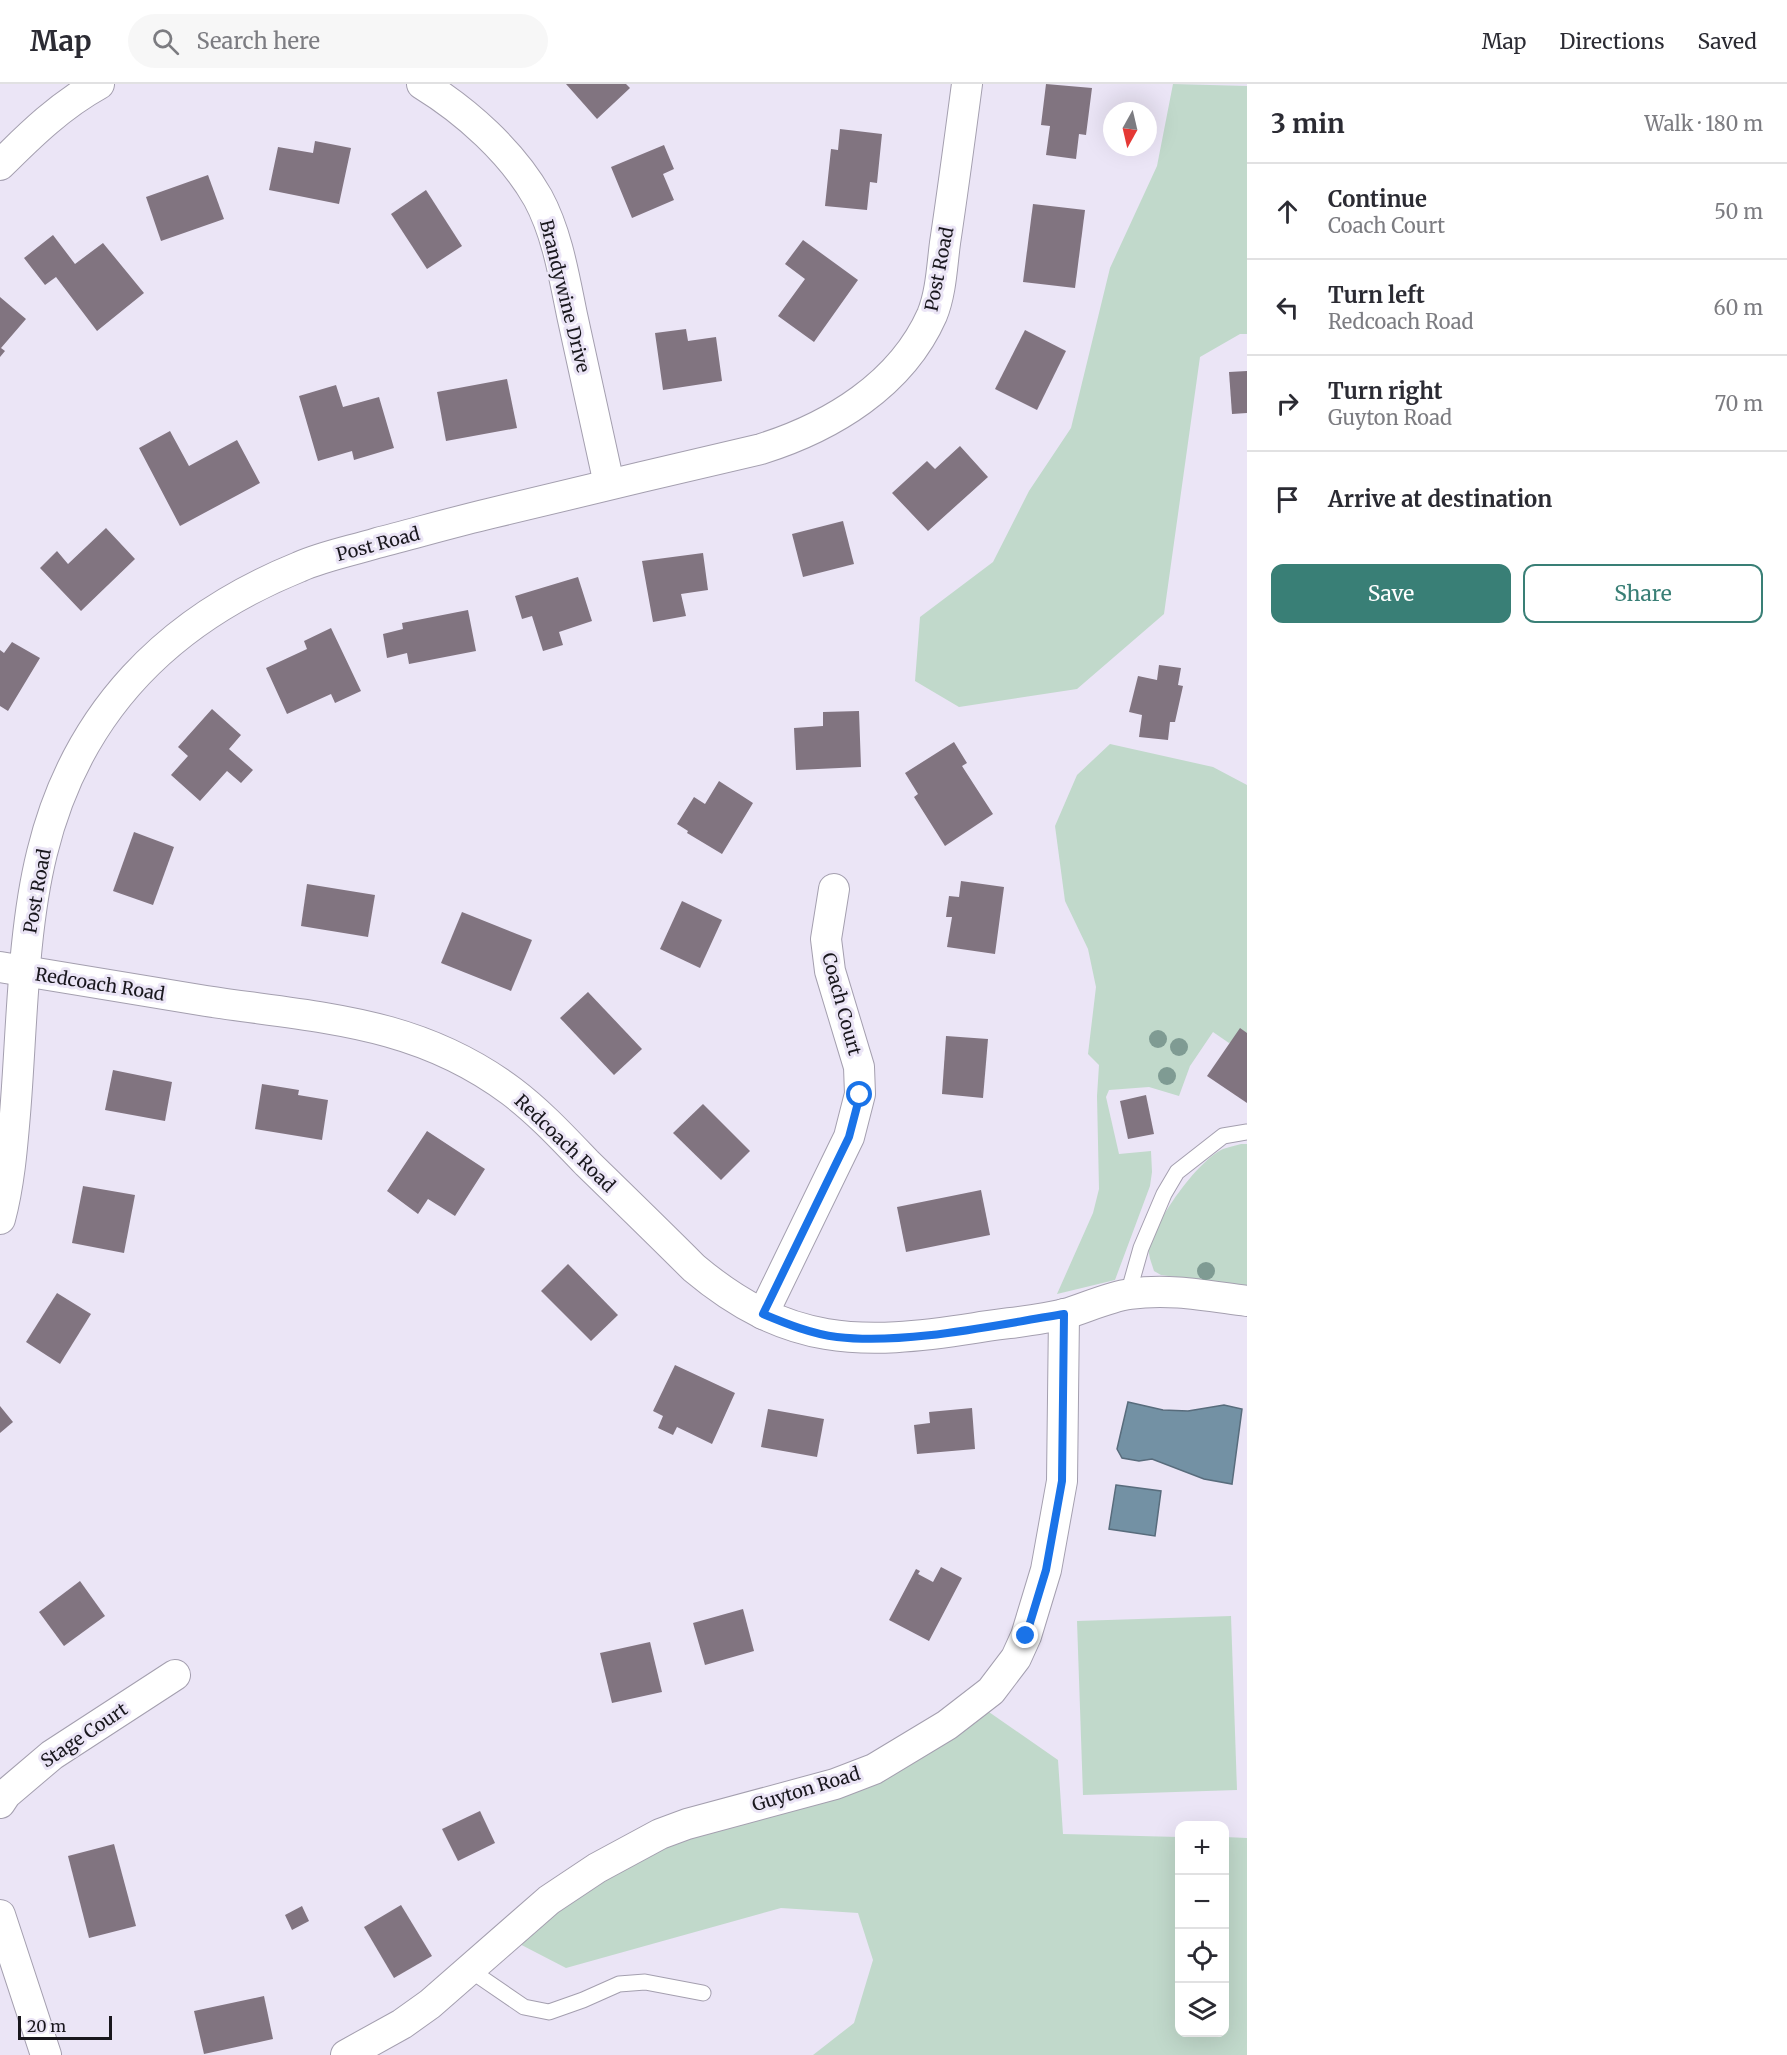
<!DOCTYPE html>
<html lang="en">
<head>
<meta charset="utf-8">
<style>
  :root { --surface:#fff; --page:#f7f7f7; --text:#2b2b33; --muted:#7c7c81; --line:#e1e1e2; --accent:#397f76 }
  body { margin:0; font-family:Merriweather,serif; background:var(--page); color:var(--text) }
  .controls { position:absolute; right:18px; bottom:18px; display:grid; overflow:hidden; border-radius:12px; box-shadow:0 6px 24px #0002 }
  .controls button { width:54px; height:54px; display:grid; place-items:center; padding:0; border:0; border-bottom:2px solid var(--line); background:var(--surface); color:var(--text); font:30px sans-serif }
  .compass { position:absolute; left:1103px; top:18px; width:54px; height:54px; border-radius:50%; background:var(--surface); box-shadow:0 6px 24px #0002; rotate:188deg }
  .scale { position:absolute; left:18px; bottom:15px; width:94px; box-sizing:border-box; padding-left:6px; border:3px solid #19171d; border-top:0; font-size:16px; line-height:21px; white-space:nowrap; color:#19171d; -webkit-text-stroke:4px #ebe5f6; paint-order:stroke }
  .stop { position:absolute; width:18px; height:18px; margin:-14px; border:4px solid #1a73e8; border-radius:50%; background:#fff }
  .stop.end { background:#1a73e8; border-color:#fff; box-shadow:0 2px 6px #0008 }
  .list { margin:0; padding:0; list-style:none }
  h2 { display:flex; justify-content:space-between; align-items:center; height:78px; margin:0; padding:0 24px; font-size:26px }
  h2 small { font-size:20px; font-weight:400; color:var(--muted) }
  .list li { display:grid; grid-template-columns:39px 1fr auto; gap:18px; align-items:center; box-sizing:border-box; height:96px; padding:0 24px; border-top:2px solid var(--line) }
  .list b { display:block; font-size:22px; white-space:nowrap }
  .list p { margin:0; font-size:20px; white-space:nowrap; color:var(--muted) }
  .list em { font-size:20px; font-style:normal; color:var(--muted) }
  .actions { display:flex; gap:12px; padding:18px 24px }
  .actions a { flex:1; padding:14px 0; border:2px solid var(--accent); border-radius:12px; text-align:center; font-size:21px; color:var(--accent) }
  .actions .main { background:var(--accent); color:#fff }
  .icon { flex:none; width:33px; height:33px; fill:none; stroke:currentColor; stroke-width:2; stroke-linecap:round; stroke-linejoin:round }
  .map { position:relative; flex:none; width:1247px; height:1971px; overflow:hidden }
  header { display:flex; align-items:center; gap:36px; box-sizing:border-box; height:84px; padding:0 30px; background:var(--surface); border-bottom:2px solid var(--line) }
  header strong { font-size:28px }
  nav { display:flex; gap:33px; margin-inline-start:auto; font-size:21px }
  .search { width:420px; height:54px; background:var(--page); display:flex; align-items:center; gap:15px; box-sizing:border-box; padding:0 21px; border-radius:33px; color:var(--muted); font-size:22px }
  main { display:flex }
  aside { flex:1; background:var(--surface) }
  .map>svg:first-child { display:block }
  .green { fill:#c1d9cb }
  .water { fill:#7391a4; stroke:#586c7c; stroke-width:1.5 }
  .building { fill:#817480 }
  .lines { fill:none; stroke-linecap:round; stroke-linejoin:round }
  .lane-casing { stroke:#a49faf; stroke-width:17 }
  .street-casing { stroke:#a49faf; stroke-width:32 }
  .lane { stroke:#fff; stroke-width:15 }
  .street { stroke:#fff; stroke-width:30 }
  .tree { fill:#7f9b93 }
  .route { stroke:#1a73e8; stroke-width:8 }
  .labels { text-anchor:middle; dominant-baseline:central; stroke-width:6; stroke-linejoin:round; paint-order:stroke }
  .street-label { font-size:18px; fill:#19171d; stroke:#ebe5f6 }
</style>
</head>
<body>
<header>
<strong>Map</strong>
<div class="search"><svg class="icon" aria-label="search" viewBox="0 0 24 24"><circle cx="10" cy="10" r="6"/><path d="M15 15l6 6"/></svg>Search here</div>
<nav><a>Map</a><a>Directions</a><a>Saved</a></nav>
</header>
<main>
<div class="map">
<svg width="1247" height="1971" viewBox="0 0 1247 1971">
  <rect width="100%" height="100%" fill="#ebe5f6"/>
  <g class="green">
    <polygon points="1173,0 1247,2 1247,250 1240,250 1200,273 1164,530 1077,605 959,623 915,597 920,533 993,478 1029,407 1071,344 1110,184 1157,82"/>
    <polygon points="1110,660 1213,683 1247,701 1247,949 1229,959 1213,948 1190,982 1179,1012 1149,1003 1109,1006 1106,1013 1119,1070 1151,1067 1152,1088 1150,1102 1115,1196 1057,1210 1093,1129 1099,1105 1097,1012 1099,981 1088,970 1096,903 1088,865 1065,817 1055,742 1077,691"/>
    <path d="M 1241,1060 L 1247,1060 L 1247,1202 L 1161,1191 L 1154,1187 C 1152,1180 1148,1172 1149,1164 C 1155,1137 1197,1077 1223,1065 C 1228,1063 1235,1062 1241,1060 Z"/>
    <polygon points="1231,1532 1237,1706 1083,1711 1077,1537"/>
    <polygon points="976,1619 1058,1676 1063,1750 1179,1753 1180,1948 1224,1948 1225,1753 1247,1754 1247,1971 813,1971 854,1939 873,1876 858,1829 781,1824 566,1884 506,1853 573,1799 835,1700"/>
  </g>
  <g class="water">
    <polygon points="1128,1318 1163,1326 1188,1327 1224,1321 1242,1325 1232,1400 1204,1395 1152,1375 1139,1377 1122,1374 1117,1365"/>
    <polygon points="1116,1401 1161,1407 1155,1452 1109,1445"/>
  </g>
  <g class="building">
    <polygon points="566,0 626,0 630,4 597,35"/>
    <polygon points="1046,0 1092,4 1086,51 1079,50 1076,75 1046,71 1050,42 1041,41"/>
    <polygon points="840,45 882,50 877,99 870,98 867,126 825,122 831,65 838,66"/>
    <polygon points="315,57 351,64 339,120 269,106 278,63 313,69"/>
    <polygon points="664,61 674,85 663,90 674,116 632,134 611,83"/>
    <polygon points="208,91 224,135 161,157 146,113"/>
    <polygon points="426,106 462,162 427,185 391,130"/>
    <polygon points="1033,120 1085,126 1075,204 1023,198"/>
    <polygon points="53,151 75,180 103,159 144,209 97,247 56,193 45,201 24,174"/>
    <polygon points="803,156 858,196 814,258 778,232 805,195 785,180"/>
    <polygon points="0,213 26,235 1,264 5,267 0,273"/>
    <polygon points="686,245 688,257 716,253 722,297 663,306 655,249"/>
    <polygon points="1025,246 1066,267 1037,326 995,305"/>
    <polygon points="1247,287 1247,329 1232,330 1229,288"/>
    <polygon points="507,295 517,344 446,357 437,308"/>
    <polygon points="336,301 343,323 379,313 394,364 354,376 352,367 318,377 299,312"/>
    <polygon points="170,347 189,382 237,356 260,399 180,442 139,364"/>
    <polygon points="960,362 988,393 928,447 892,409 927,377 935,385"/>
    <polygon points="843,437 854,480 803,493 792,450"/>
    <polygon points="106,444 135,475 81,527 40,484 57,467 68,480"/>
    <polygon points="703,469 708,506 681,510 686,532 653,538 642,477"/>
    <polygon points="578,493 592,537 559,548 563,561 543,567 532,532 522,535 515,512"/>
    <polygon points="468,526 476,567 409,580 407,569 387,574 383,550 403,545 402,539"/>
    <polygon points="331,544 361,607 335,619 331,610 287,630 266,584 307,565 304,557"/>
    <polygon points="12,558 40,574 8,627 0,622 0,566 4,569"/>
    <polygon points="1159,581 1181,584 1178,601 1183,602 1175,638 1170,638 1168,656 1139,653 1142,631 1129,628 1138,592 1157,596"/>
    <polygon points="212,625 241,651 229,665 253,686 241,699 227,687 200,717 171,691 188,672 178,663"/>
    <polygon points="859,627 861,683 796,686 794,644 823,642 823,628"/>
    <polygon points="954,658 967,679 962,682 993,730 945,762 914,713 918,710 905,689"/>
    <polygon points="719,697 753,719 722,770 687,749 688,747 677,740 694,713 705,720"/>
    <polygon points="134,748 174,763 153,821 113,807"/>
    <polygon points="961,797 1004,803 995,870 947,863 952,833 946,833 949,812 959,813"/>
    <polygon points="307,800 375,811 368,853 301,842"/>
    <polygon points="682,817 722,836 700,884 660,865"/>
    <polygon points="462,828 532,856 511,907 441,879"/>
    <polygon points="588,908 642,965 614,991 560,934"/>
    <polygon points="1240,944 1247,949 1247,1019 1207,992"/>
    <polygon points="946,952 988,955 983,1014 942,1010"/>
    <polygon points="113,986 172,998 165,1037 105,1026"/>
    <polygon points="262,1000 299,1006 298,1011 328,1016 322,1056 255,1045"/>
    <polygon points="1146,1011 1154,1050 1128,1055 1120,1017"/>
    <polygon points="703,1020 750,1067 721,1096 673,1049"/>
    <polygon points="427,1047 485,1085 455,1132 428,1115 418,1130 387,1107"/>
    <polygon points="83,1102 135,1111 124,1169 72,1159"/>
    <polygon points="981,1106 990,1151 906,1168 897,1123"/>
    <polygon points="568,1180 618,1231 591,1257 541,1207"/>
    <polygon points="57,1209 91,1230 60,1280 26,1258"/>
    <polygon points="675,1281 735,1309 712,1360 677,1343 673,1351 658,1344 663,1332 653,1327"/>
    <polygon points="0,1322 13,1338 0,1349"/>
    <polygon points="972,1324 975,1365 917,1370 914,1341 930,1339 929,1328"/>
    <polygon points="768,1325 824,1335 817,1373 761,1363"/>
    <polygon points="941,1483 962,1494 929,1557 889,1536 916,1485 920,1487 918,1490 933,1498"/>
    <polygon points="80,1497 105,1532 64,1562 39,1528"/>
    <polygon points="743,1525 754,1567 705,1581 693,1539"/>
    <polygon points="650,1558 662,1608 612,1619 600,1569"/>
    <polygon points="480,1727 495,1759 458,1777 442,1745"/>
    <polygon points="114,1760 136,1842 89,1854 68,1772"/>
    <polygon points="401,1821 432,1872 394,1894 364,1843"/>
    <polygon points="302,1822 309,1837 292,1846 285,1831"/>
    <polygon points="264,1912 273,1955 204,1970 194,1927"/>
  </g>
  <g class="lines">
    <g class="lane-casing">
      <g id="lane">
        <polyline points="1128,1210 1141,1164 1164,1110 1177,1088 1223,1052 1247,1048"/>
        <polyline points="470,1886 524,1923 549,1928 583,1916 619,1900 645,1898 703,1909"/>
      </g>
    </g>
    <g class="street-casing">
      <g id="street">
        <path d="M 422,0 C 466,27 512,68 538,114 C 557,149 564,192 572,231 C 584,288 597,344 609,400"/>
        <path d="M 0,81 C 31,50 61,21 99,0"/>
        <path d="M 0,883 C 69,894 137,906 206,917 C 318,934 416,936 511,1007 C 539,1028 563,1054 587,1079 C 623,1114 659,1149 694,1184 C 787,1262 860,1262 975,1244 C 1005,1239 1036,1237 1065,1230 C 1086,1224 1108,1213 1130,1210 C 1169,1204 1208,1212 1247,1217"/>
        <path d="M 0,1135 C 9,1101 12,1066 15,1030 C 22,946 22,850 42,769 C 76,629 168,536 299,483 C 324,472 351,467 377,459 C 416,449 454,438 492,429 C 582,407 671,386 761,365 C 831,343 901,301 932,231 C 941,209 942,182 945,159 C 953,106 960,53 967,0"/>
        <polyline points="763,1230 849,1053 860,1010 859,983 830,887 826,855 834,805"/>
        <polyline points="0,1719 6,1710 52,1671 175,1591"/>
        <polyline points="0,1831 46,1971"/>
        <polyline points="346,1971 402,1940 430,1920 549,1816 597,1784 660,1750 687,1740 835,1700 874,1685 947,1641 991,1607 1016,1574 1026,1552 1046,1486 1062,1397 1064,1230"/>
      </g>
    </g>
    <use href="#lane" class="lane"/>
    <use href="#street" class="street"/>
  </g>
  <g class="tree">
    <circle cx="1158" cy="955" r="9"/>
    <circle cx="1179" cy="963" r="9"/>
    <circle cx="1167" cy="992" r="9"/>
    <circle cx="1206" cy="1187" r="9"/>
  </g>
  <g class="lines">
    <path class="route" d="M 860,1011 L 849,1053 L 763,1230 C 787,1240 812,1250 837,1253 C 906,1261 995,1241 1064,1230 L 1062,1397 L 1046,1486 L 1026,1552"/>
  </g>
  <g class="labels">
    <g class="street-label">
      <text transform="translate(939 185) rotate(-79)">Post Road</text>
      <text transform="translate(565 212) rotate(76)">Brandywine Drive</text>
      <text transform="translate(378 460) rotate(-15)">Post Road</text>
      <text transform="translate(37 807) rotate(-80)">Post Road</text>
      <text transform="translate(100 900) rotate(9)">Redcoach Road</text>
      <text transform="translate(842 920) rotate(75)">Coach Court</text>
      <text transform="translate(565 1059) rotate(44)">Redcoach Road</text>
      <text transform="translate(84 1651) rotate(-34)">Stage Court</text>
      <text transform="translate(806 1705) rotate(-17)">Guyton Road</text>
    </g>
  </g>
</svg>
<div class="controls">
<button>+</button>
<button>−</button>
<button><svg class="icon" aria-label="locate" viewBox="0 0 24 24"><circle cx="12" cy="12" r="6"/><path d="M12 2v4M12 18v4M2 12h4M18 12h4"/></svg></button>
<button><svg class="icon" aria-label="layers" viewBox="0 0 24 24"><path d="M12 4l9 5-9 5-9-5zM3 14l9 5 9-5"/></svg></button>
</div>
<svg class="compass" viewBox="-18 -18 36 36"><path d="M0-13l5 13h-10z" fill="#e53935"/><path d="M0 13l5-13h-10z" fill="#7c7c81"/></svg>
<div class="scale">20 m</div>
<div class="stop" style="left:860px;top:1011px"></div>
<div class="stop end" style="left:1026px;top:1552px"></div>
</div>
<aside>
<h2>3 min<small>Walk · 180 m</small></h2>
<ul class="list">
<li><svg class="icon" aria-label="ahead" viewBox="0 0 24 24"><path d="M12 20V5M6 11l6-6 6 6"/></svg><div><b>Continue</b><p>Coach Court</p></div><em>50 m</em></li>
<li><svg class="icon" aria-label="left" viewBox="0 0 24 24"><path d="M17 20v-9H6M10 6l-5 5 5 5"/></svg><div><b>Turn left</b><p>Redcoach Road</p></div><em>60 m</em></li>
<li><svg class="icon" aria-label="right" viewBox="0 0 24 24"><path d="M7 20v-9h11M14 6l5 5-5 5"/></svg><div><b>Turn right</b><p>Guyton Road</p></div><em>70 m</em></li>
<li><svg class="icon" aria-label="arrive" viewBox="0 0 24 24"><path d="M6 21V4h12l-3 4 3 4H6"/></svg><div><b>Arrive at destination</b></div></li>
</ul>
<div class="actions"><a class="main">Save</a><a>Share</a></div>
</aside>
</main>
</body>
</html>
